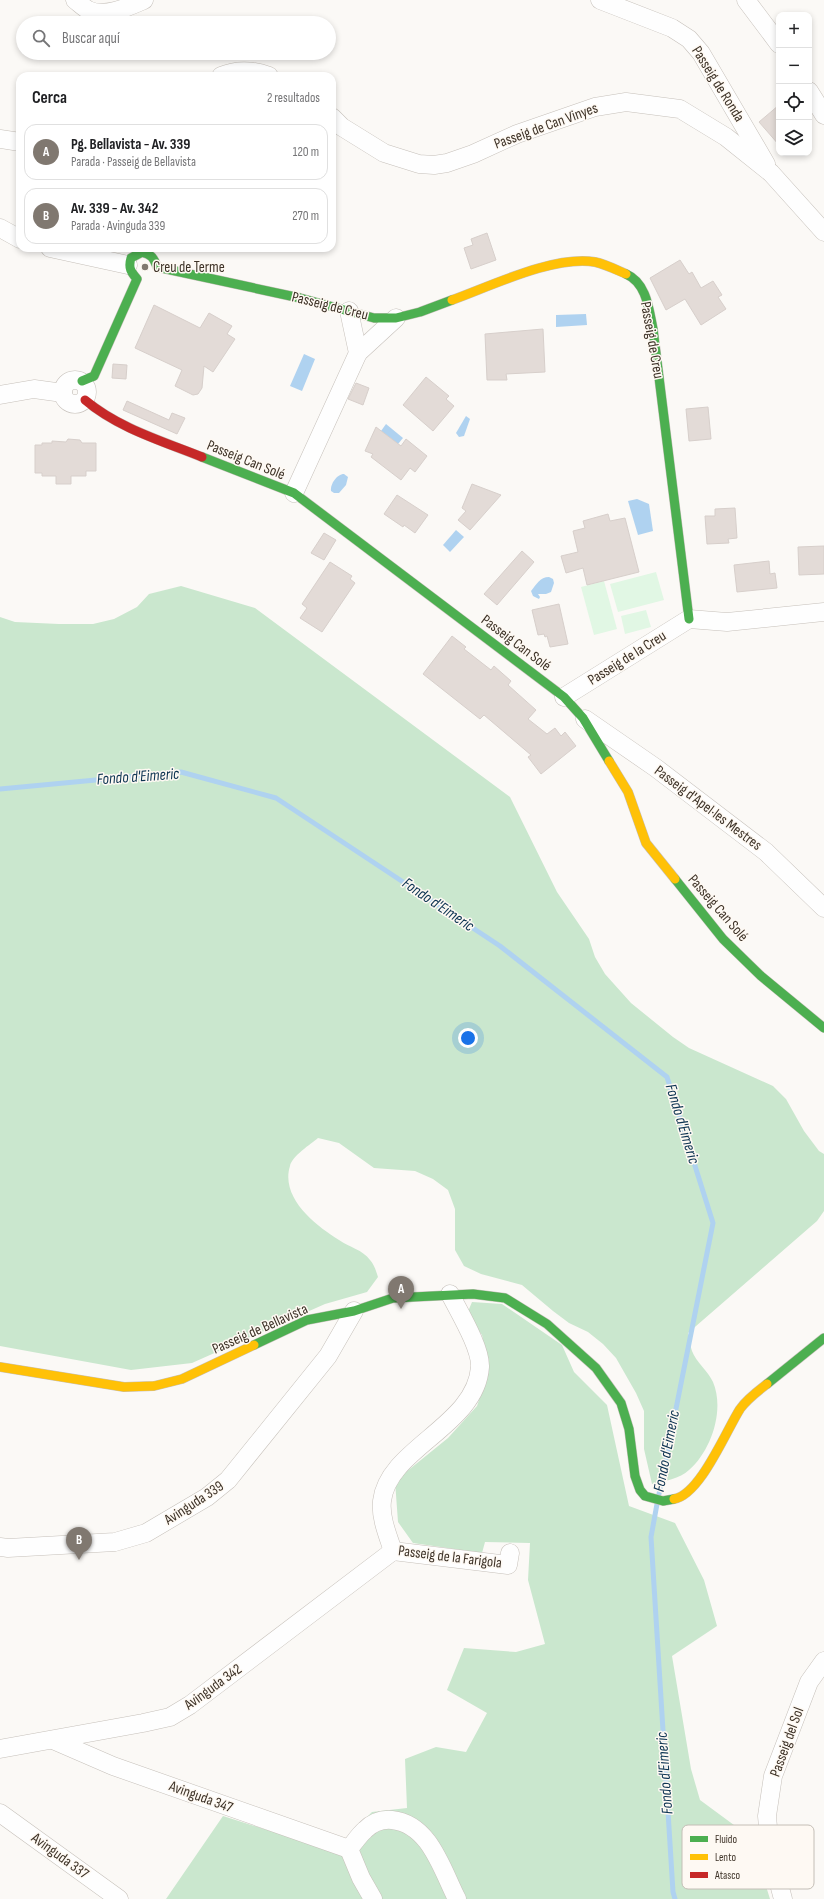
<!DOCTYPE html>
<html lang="es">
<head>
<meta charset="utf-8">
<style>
  :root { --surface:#fff; --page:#f6f6f6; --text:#202124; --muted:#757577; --line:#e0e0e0; --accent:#807870 }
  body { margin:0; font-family:"Sofia Sans Condensed",sans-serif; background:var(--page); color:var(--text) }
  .controls { position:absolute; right:12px; top:12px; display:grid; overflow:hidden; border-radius:8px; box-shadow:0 2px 6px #0003 }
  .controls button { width:36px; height:36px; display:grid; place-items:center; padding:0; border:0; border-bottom:1px solid var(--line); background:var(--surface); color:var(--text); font:20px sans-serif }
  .you { position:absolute; left:468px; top:1038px; width:14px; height:14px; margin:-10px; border:3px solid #fff; border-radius:50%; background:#1a73e8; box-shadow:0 0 0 6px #1a73e833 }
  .badge { display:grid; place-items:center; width:26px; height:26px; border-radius:50%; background:var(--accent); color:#fff; font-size:13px; font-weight:700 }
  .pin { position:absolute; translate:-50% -33px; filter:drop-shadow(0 1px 2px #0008) }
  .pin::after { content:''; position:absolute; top:21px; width:14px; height:12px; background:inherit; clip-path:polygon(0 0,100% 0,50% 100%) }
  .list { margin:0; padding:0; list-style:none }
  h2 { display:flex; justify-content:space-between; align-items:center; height:52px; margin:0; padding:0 16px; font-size:17px }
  h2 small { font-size:13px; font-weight:400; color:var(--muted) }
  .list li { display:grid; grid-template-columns:26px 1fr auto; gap:12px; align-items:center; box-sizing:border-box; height:56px; margin:0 8px 8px; padding:0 8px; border:1px solid var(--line); border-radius:12px }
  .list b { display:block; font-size:15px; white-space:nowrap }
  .list p { margin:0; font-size:13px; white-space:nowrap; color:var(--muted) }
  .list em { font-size:13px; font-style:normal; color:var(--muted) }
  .icon { flex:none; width:22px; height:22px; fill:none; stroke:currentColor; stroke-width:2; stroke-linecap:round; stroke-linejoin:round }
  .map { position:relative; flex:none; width:824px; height:1899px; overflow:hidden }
  .search { position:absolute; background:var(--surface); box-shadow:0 2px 6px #0003; left:16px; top:16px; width:320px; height:44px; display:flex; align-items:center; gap:10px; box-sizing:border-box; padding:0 14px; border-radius:22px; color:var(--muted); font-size:15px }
  .panel { position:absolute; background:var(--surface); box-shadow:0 2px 6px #0003; left:16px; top:72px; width:320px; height:180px; border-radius:12px }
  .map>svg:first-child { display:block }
  .green { fill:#e1f7e4 }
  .forest { fill:#cae7ce }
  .water { fill:#afd2f0 }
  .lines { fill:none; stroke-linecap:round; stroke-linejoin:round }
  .stream { stroke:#afd2f0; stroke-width:5 }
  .building { fill:#e3dbd7; stroke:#d7cfcb }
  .street-casing { stroke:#c6c0ba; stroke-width:19 }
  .fast-casing { stroke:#c6c0ba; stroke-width:10 }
  .slow-casing { stroke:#c6c0ba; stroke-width:10 }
  .jam-casing { stroke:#c6c0ba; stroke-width:10 }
  .street { stroke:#fefefe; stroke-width:18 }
  .fast { stroke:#4caf50; stroke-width:9 }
  .slow { stroke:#ffc107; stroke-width:9 }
  .jam { stroke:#c62828; stroke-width:9 }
  .poi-dot { fill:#807870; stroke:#fef9f3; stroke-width:1.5 }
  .labels { text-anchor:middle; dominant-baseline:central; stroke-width:3; stroke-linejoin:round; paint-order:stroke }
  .street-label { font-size:15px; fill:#3e3328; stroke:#fef9f3 }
  .poi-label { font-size:15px; fill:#3e3328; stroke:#fef9f3; text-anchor:start }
  .water-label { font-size:16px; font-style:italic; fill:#0d3452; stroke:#fef9f3 }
  .key { fill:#fef9f3; stroke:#c4beb6; stroke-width:1 }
  .key-label { font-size:11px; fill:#3e3328 }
</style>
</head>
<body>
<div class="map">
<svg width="824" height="1899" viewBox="0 0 824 1899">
  <rect width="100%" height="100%" fill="#fbf9f6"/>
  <g class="green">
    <polygon points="656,572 664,600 618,612 610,584"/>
    <polygon points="604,581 617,629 594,635 581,587"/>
    <polygon points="646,610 651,627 625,634 621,616"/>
  </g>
  <g class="forest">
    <path d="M 181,586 L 255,608 L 510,797 L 557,892 L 589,939 L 595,957 L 605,974 L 631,1003 L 673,1037 L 689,1048 L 773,1086 L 786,1099 L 804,1131 L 819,1151 L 824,1154 L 824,1211 L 817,1221 L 688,1333 C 690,1339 690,1346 692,1351 C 696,1362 708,1371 713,1382 C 725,1410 711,1451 689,1470 C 680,1479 664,1481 652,1484 L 644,1449 L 644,1411 L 636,1393 L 616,1358 L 603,1344 L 588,1332 L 569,1323 L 553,1311 L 522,1285 L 481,1274 L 464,1266 L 455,1250 L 455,1209 L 448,1190 L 433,1179 L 415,1171 L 374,1168 L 339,1143 L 318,1138 C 311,1144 292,1156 290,1166 C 280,1198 316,1226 339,1240 C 349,1247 363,1250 370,1260 C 374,1264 376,1271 378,1277 L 367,1292 L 325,1304 L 192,1363 L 131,1370 L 0,1346 L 0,617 L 15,622 L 59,624 L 93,624 L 114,619 L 137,607 L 149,594 Z"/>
    <polygon points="472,1302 502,1304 562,1345 574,1372 607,1405 629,1506 675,1523 704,1580 717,1626 672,1656 691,1769 700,1800 738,1828 753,1828 757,1857 770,1899 166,1899 223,1816 337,1852 345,1839 372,1812 407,1808 405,1759 436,1747 466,1752 487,1713 447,1690 464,1648 516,1652 545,1644 528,1580 530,1543 485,1542 482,1553 413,1543 398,1522 395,1481 448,1438 477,1406 489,1370 482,1335 467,1314"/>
  </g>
  <g class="water">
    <polygon points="586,314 587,325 556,327 556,315"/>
    <polygon points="304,354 315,359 302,391 290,386"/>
    <polygon points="466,416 470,419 464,436 459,437 456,433"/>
    <polygon points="386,424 403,438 398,444 381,431"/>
    <path d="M 344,474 L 348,477 L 346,485 L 339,493 L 334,493 L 331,491 C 330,484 337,474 344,474 Z"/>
    <polygon points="637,499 649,504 653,531 638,535 628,501"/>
    <polygon points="456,530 464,537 450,552 443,545"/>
    <path d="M 549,577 L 553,579 L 554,583 L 551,592 L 546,594 L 538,594 L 540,597 L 539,599 L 533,596 L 531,591 C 536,585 540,577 549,577 Z"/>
  </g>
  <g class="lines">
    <g class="stream">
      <polyline points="0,789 181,772 276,798 500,946 667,1077 713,1223 659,1494"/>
      <polyline points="657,1504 651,1537 673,1892 675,1899"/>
    </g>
  </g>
  <g class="building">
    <polygon points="779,105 779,145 759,122"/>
    <polygon points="487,233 496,260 471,269 464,248 473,245 471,239"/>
    <polygon points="680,260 689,274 692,272 701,288 713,281 722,295 718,297 726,309 701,325 685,299 666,310 650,278"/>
    <polygon points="154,305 200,328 209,313 232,326 227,334 235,339 213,372 204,366 202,388 198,394 193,395 175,386 182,370 135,348"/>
    <polygon points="543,329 545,372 506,374 507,380 487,380 485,334"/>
    <polygon points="113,364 127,365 126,379 112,378"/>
    <polygon points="426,377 449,396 446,399 454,406 433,431 403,405"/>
    <polygon points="356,383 369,388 363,405 348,399"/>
    <polygon points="127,401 169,420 172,413 185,418 177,434 123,410"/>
    <polygon points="708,407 711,439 689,441 686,409"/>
    <polygon points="376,427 401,446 406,439 427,456 415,472 410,468 401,480 371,457 373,454 365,451"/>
    <polygon points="68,439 80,440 82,443 96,443 96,471 86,471 86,476 71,476 71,484 56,484 56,476 42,476 42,473 35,473 35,445 42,445 42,443 52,443 52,441 66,442"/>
    <polygon points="472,484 501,495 470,530 458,520 466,511 462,508"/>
    <polygon points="397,495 428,515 415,533 404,525 403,527 384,514"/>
    <polygon points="735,508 737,538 728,539 729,543 707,544 705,516 715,516 715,509"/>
    <polygon points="608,514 610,521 625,518 639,572 587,585 583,568 566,573 561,556 578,552 573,531 585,528 583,521"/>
    <polygon points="324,533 336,540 324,560 311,553"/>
    <polygon points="824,546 824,574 799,575 798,547"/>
    <polygon points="522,551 534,562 497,605 484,594"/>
    <polygon points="769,561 770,574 775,573 777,588 737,592 734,565"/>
    <polygon points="330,562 352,576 350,579 355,583 322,632 300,618 307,608 302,604"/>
    <polygon points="559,604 568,644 550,647 547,636 545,637 544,634 538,635 532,610"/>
    <polygon points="452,636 466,647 464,649 491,670 494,666 511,681 508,685 536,710 528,719 547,734 555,728 561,736 565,732 576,746 541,774 528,757 531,755 484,715 480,719 423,674"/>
  </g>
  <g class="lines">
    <g class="street-casing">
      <g id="street">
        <path d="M 75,0 C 79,3 83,7 88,10 C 105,18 128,7 144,0"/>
        <polyline points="600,0 672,28 689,39 701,53 766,164"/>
        <polyline points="746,0 779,44"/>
        <path d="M 221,76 C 237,69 253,70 269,76"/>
        <polyline points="809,91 824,115"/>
        <polyline points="332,117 342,127 384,153 419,164 434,165 447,163 473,154 517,134 595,107 626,102 680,109 726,137 771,173 824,232"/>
        <polyline points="0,139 20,142"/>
        <polyline points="0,228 20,239"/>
        <polyline points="50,248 128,265"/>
        <polyline points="358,353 396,318"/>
        <circle cx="75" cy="392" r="12"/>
        <polyline points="0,395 34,389 63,393"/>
        <polyline points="294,493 358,353 349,311"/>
        <polyline points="564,697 689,619 727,622 824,612"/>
        <polyline points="585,719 656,768 766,852 824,908"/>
        <polyline points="0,1547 8,1548 115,1542 146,1533 207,1497 228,1480 328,1356 354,1311"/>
        <path d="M 393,1551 C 388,1536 380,1517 382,1501 C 388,1448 476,1426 480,1367 C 481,1348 459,1312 450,1294"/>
        <polyline points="393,1551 508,1565 510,1553"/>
        <polyline points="53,1740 113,1766 349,1849"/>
        <polyline points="0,1749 143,1723 170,1717 190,1705 393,1551"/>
        <polyline points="0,1813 119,1899"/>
        <path d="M 373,1899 L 361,1878 L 349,1849 C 354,1843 359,1835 365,1830 C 373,1822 381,1819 392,1820 C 430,1824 442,1870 457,1899"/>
        <polyline points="783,1899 770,1850 767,1816 773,1776 809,1682 824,1661"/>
      </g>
    </g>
    <g class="fast-casing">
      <g id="fast">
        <path d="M 626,274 C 647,283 649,310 653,329 L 689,619"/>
        <path d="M 82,381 L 94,376 L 137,279 C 131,272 128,268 131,258 L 142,252 C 151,254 154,258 157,267 L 300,298 L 374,318 L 396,318 L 420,312 L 452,300"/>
        <polyline points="202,457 294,493 564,697 583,718 609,761"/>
        <polyline points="675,879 723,939 761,976 824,1028"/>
        <polyline points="254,1345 307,1320 354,1311 393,1298 473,1294 505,1298 547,1324 596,1368 621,1403 629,1429 635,1476 640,1490 645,1496 663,1501 674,1499"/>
        <polyline points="767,1384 824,1338"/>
      </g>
    </g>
    <g class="slow-casing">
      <g id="slow">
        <path d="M 452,300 C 491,286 554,255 595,262 C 605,264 617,270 626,274"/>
        <polyline points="609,761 628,792 646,843 675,879"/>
        <polyline points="0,1367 124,1387 154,1386 182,1379 254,1345"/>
        <path d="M 674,1499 C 700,1495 726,1431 740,1409 C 747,1399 758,1391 767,1384"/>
      </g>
    </g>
    <g class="jam-casing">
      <path id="jam" d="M 85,400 C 118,428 162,441 202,457"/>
    </g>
    <use href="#street" class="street"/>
    <use href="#fast" class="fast"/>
    <use href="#slow" class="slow"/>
    <use href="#jam" class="jam"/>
  </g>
  <circle class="poi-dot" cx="145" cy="267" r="4"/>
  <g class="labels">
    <g class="street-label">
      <text transform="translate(718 84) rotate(58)">Passeig de Ronda</text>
      <text transform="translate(546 126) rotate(-20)">Passeig de Can Vinyes</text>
      <text transform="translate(330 306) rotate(14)">Passeig de Creu</text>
      <text transform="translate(652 340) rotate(80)">Passeig de Creu</text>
      <text transform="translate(246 460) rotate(22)">Passeig Can Solé</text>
      <text transform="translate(516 643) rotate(37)">Passeig Can Solé</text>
      <text transform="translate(627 658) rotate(-32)">Passeig de la Creu</text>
      <text transform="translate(708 808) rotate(37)">Passeig d'Apel·les Mestres</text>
      <text transform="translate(718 908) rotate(49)">Passeig Can Solé</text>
      <text transform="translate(260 1329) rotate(-24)">Passeig de Bellavista</text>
      <text transform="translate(194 1503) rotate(-33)">Avinguda 339</text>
      <text transform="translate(450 1557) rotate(7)">Passeig de la Farigola</text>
      <text transform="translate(213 1687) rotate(-36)">Avinguda 342</text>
      <text transform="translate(787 1742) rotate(-70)">Passeig del Sol</text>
      <text transform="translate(201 1797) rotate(20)">Avinguda 347</text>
      <text transform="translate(60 1856) rotate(36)">Avinguda 337</text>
    </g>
    <g class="poi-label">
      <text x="153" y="267">Creu de Terme</text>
    </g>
    <g class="water-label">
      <text transform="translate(138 777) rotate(-4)">Fondo d'Eimeric</text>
      <text transform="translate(438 905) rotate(34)">Fondo d'Eimeric</text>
      <text transform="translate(682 1124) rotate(73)">Fondo d'Eimeric</text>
      <text transform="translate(667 1451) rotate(-79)">Fondo d'Eimeric</text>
      <text transform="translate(665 1773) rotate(-94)">Fondo d'Eimeric</text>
    </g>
  </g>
  <rect x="682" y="1825" width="132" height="64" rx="6" class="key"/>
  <rect x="690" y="1836" width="18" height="6" fill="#4caf50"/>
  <rect x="690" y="1854" width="18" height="6" fill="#ffc107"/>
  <rect x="690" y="1872" width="18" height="6" fill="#c62828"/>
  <g class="key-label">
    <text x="715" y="1843">Fluido</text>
    <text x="715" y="1861">Lento</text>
    <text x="715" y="1879">Atasco</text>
  </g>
</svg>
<div class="controls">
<button>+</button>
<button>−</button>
<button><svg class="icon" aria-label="locate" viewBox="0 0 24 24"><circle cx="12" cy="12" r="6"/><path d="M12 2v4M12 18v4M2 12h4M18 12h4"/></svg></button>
<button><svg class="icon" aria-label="layers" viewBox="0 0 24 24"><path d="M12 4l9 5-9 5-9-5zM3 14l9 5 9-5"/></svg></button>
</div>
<div class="you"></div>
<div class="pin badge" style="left:401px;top:1309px">A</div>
<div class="pin badge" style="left:79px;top:1560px">B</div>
<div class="search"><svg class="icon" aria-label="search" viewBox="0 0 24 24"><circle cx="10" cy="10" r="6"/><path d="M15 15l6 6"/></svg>Buscar aquí</div>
<section class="panel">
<h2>Cerca<small>2 resultados</small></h2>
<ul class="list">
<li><span class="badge">A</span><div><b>Pg. Bellavista - Av. 339</b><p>Parada · Passeig de Bellavista</p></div><em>120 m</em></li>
<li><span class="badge">B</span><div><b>Av. 339 - Av. 342</b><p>Parada · Avinguda 339</p></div><em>270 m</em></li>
</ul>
</section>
</div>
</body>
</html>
